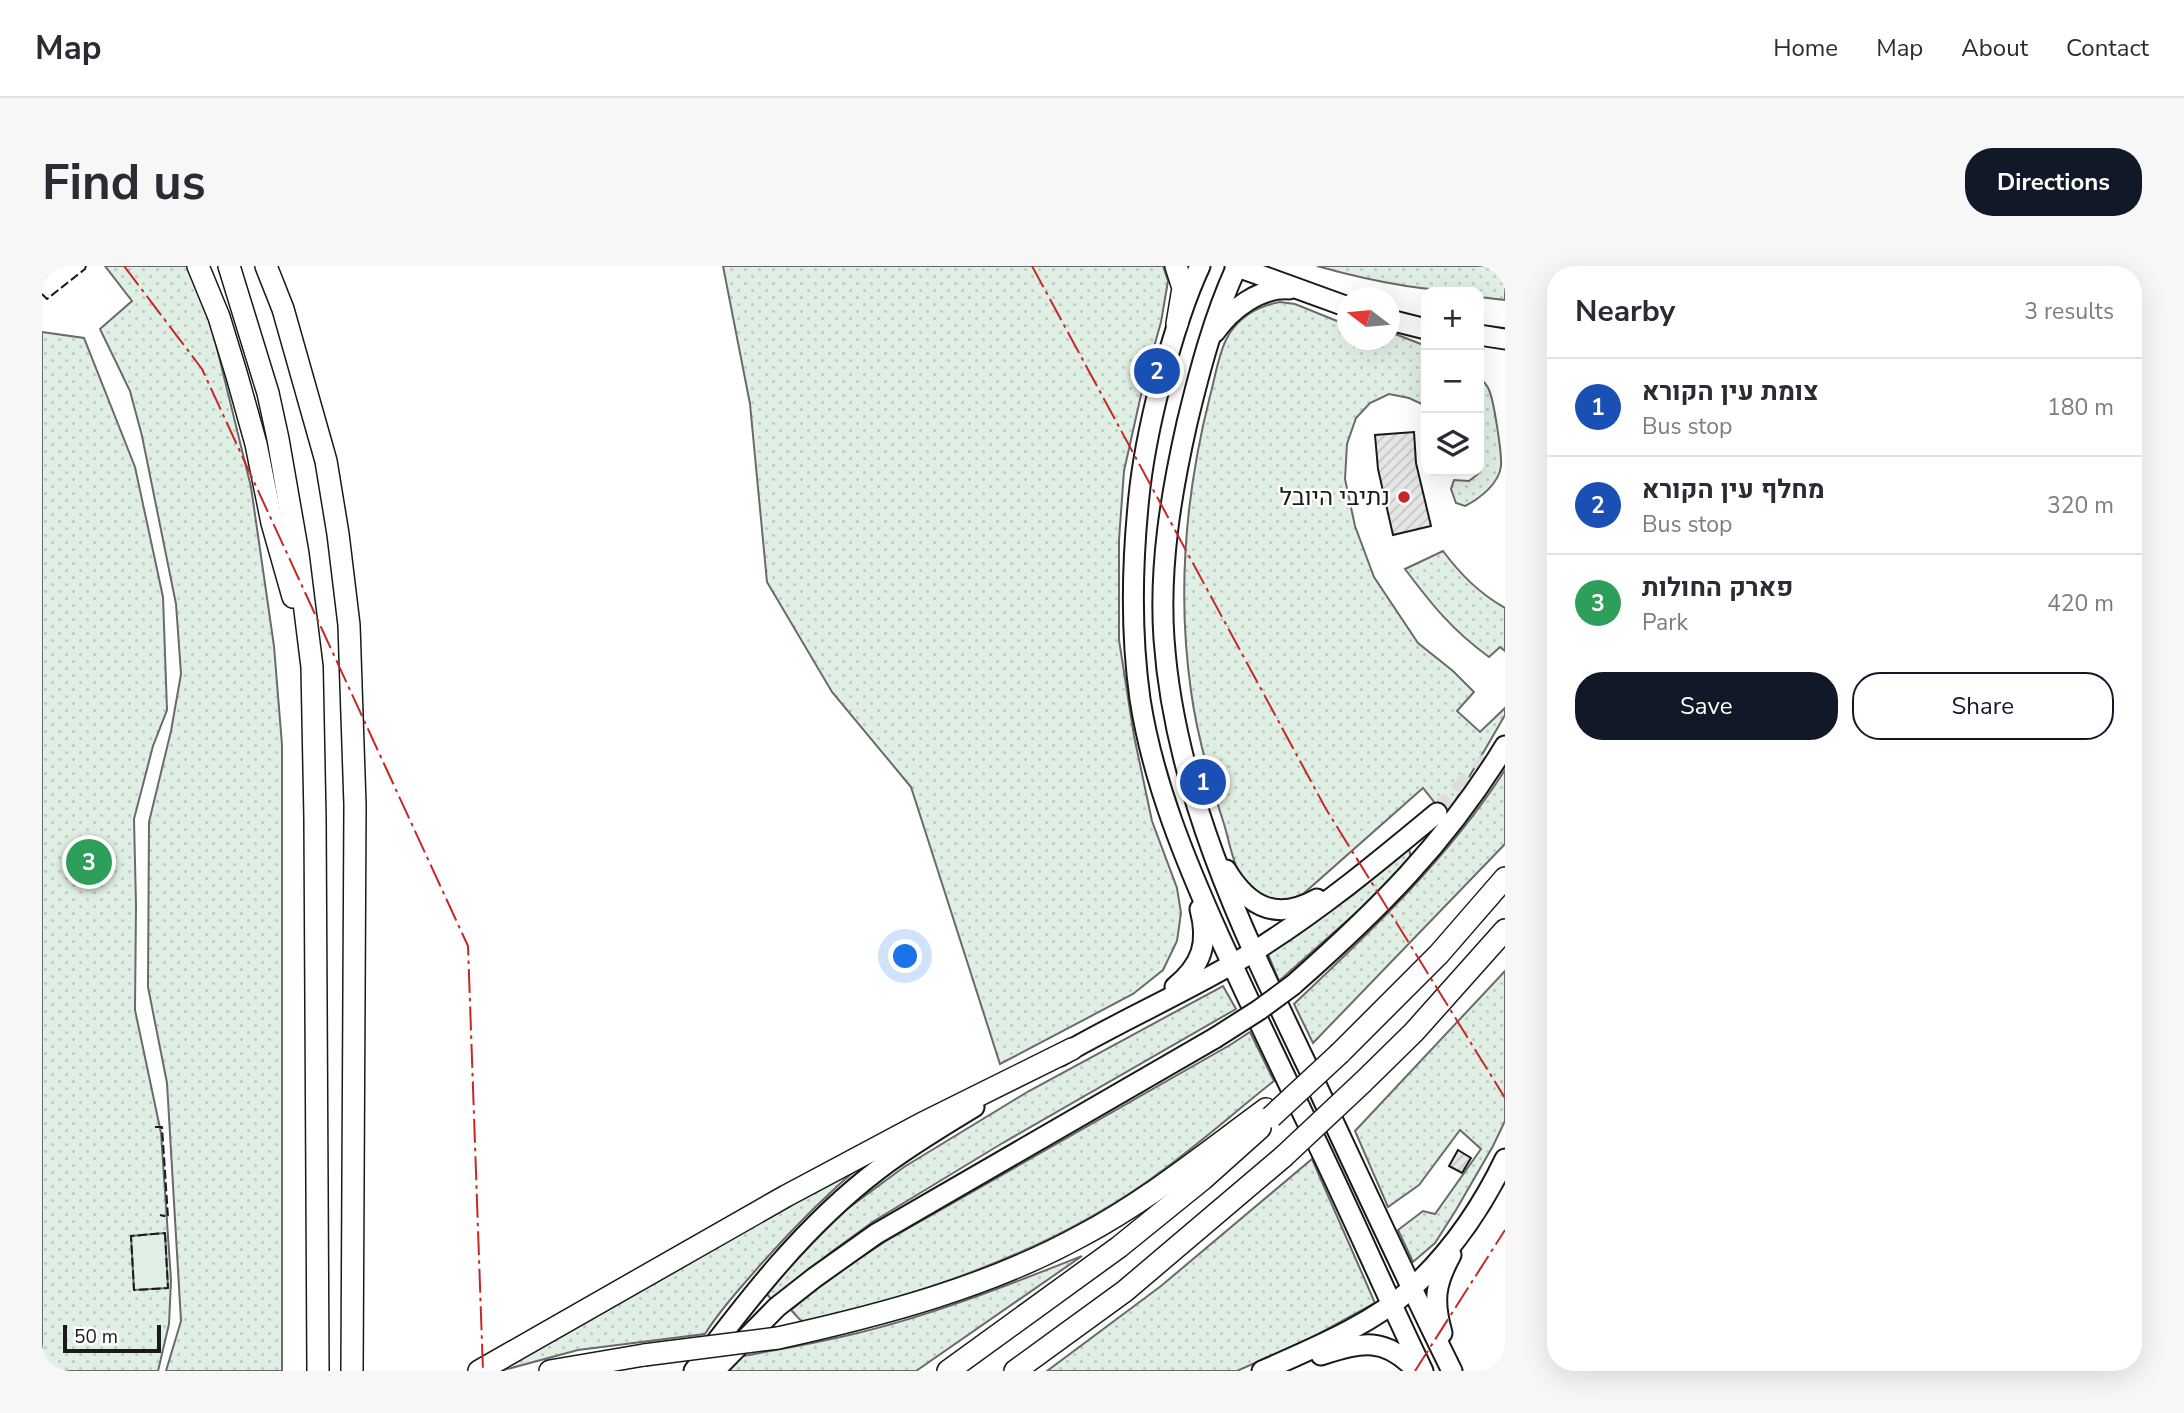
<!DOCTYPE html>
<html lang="en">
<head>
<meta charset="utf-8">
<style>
  :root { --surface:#fff; --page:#f7f7f7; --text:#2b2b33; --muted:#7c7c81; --line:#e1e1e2; --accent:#111827 }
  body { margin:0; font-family:"Nunito Sans",Heebo,sans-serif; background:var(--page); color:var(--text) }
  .controls { position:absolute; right:21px; top:21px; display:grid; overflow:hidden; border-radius:14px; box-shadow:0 7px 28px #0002 }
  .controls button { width:63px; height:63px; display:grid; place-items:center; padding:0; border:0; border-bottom:2px solid var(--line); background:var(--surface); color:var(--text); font:35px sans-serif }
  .compass { position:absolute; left:1295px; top:21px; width:63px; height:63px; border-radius:50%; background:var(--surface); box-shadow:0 7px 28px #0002; rotate:286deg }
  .scale { position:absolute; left:21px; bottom:18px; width:98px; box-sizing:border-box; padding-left:7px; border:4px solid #1a1a1a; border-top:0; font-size:19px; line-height:24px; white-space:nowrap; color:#1a1a1a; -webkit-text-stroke:5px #fff; paint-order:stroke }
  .you { position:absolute; left:864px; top:691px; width:24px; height:24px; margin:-18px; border:5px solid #fff; border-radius:50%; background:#1a73e8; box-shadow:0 0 0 10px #1a73e833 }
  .badge { display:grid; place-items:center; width:46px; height:46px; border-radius:50%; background:var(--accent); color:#fff; font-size:23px; font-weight:700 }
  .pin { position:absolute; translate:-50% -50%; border:4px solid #fff; box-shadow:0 2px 7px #0006 }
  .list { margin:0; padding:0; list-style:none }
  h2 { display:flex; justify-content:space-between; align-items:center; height:91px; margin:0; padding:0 28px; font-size:30px }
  h2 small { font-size:23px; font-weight:400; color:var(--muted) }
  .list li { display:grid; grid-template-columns:46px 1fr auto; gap:21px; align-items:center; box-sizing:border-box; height:98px; padding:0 28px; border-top:2px solid var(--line) }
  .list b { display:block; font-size:26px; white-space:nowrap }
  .list p { margin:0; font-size:23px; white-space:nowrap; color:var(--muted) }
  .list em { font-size:23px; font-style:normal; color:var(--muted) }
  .actions { display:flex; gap:14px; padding:21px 28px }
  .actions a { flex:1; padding:16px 0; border:2px solid var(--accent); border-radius:28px; text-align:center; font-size:24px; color:var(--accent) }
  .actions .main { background:var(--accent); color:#fff }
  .icon { flex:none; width:38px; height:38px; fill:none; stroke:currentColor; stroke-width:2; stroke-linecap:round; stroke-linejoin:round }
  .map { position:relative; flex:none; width:1463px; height:1105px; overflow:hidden; border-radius:28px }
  header { display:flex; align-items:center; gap:42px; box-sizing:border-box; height:98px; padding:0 35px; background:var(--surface); border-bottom:2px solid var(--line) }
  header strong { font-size:33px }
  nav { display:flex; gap:38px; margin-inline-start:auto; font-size:24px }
  .intro { display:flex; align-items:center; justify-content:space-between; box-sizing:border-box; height:168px; padding:0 42px }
  h1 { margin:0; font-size:49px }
  .button { padding:18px 32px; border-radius:28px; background:var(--accent); color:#fff; font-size:24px; font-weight:700 }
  main { display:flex; gap:42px; padding:0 42px }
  aside { flex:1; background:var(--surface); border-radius:28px; box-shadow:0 7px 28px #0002 }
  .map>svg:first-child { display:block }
  .grass { fill:url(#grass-dots); stroke:#6a6a6a; stroke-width:2 }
  .garden { fill:#e0efe3; stroke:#6a6a6a; stroke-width:2 }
  .building { fill:url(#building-hatch); stroke:#1a1a1a; stroke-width:2 }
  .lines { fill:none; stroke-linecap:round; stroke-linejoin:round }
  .major-tunnel { stroke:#ddd; stroke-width:19; stroke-dasharray:19 10; stroke-linecap:butt }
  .major-casing { stroke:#1a1a1a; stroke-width:23 }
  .highway-casing { stroke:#1a1a1a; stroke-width:24 }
  .major { stroke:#fff; stroke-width:19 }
  .highway { stroke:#fff; stroke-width:21 }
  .major-bridge-casing { stroke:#1a1a1a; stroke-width:23; stroke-linecap:butt }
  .highway-bridge-casing { stroke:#1a1a1a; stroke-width:24; stroke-linecap:butt }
  .major-bridge { stroke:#fff; stroke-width:19 }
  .highway-bridge { stroke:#fff; stroke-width:21 }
  .fence { stroke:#1a1a1a; stroke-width:2; stroke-dasharray:9 3.5; stroke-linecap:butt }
  .power { stroke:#c62828; stroke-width:2; stroke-dasharray:24 5 3.5 5; stroke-linecap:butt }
  .poi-dot { fill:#c62828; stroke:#fff; stroke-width:2.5 }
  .labels { text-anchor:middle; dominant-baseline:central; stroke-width:5; stroke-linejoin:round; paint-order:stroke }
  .poi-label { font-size:24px; fill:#1a1a1a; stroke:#fff; text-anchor:end }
</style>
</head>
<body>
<header>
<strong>Map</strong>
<nav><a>Home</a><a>Map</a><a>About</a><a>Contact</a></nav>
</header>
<div class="intro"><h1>Find us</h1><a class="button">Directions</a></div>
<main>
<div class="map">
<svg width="1463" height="1105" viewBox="0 0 1463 1105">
  <defs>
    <pattern id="grass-dots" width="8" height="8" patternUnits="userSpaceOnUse" patternTransform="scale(1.75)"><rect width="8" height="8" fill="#e0efe3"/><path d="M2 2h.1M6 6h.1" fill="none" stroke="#c0ccc2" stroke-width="1.8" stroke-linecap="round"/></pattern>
    <pattern id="building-hatch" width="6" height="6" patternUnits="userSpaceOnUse" patternTransform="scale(1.75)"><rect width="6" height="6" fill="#e6e6e6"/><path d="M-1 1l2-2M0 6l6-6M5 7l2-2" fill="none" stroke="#c5c5c5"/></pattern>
  </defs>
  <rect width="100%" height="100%" fill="#fff"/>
  <g class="grass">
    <polygon points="63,0 146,0 170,62 209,221 232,380 240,479 240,1105 124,1105 139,1055 125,817 106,721 107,556 129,465 139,408 134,338 100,170 88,125 58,63 90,35"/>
    <polygon points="681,0 1121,0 1126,15 1119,56 1101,120 1082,205 1077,274 1077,374 1092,470 1110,555 1135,622 1139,647 1135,675 1121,704 1091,728 958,798 869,521 790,426 725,316 708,138"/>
    <path d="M 1275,0 L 1442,0 L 1463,6 L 1463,34 L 1437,31 L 1437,26 C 1382,26 1328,15 1275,0 Z"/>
    <path d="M 1238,36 L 1253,38 L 1305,59 L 1306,74 L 1348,74 L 1348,66 L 1384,80 L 1384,140 L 1367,132 L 1347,128 L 1328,137 L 1314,152 L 1305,178 L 1303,213 L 1313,260 L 1332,311 L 1376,377 L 1411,405 L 1432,426 L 1415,445 L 1438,466 L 1463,442 L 1463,449 L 1404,551 L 1381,522 L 1261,628 C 1255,630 1247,635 1241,636 C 1230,637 1215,628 1208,621 C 1192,608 1188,577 1182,558 C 1168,515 1155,470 1149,425 C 1135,327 1144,225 1168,130 C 1173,112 1176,90 1184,74 C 1194,52 1216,40 1238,36 Z"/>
    <polygon points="0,66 42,72 93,201 121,331 125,444 111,480 92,553 94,639 93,744 119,867 129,1014 127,1058 116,1105 0,1105"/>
    <path d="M 1437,111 C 1441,115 1445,118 1447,124 C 1452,135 1460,188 1459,200 C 1457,218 1437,233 1423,240 L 1414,237 L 1409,223 L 1412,214 L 1427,215 L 1436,208 L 1441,184 L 1437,170 Z"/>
    <path d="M 1401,285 C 1419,309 1437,327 1463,342 L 1463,385 L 1458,381 L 1447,391 C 1410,364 1390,339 1363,303 Z"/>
    <path d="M 1463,504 L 1463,578 L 1271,777 L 1252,738 C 1328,666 1406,593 1463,504 Z"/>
    <polygon points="1367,583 1369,592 1325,637 1237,715 1225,686 1311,629"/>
    <polygon points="1463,705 1463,855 1451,880 1414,944 1393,977 1371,996 1356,964 1381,945 1393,948 1439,883 1418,864 1377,919 1346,941 1313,865"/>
    <polygon points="1181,720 1194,743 959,878 832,955 788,987 731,1035 722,1025 801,946 862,901 987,825"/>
    <path d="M 1208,766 L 1232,815 C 1189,849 1148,886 1103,917 C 1001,988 880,1028 761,1057 L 749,1044 L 792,1009 L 844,975 L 1188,779 Z"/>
    <polygon points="1270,893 1333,1037 1271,1071 1195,1105 1005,1105 1119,1020"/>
    <path d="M 823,896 C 781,931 743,970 707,1012 C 691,1030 676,1047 663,1068 L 536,1084 L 458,1105 Z"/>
    <path d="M 1040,990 L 874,1105 L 684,1105 L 696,1091 C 733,1084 770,1078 807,1069 C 886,1051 964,1020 1040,990 Z"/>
  </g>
  <polygon class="garden" points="123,967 126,1022 92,1024 89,970"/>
  <g class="building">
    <polygon points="1372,166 1374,197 1389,260 1351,269 1336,203 1333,169"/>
    <polygon points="1416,884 1429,892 1420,907 1407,900"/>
  </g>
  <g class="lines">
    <polyline class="major-tunnel" points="1395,547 1447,495"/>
    <g class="major-casing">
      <g id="major">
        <path d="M 1158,0 C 1143,32 1133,66 1123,100 C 1112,140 1103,180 1098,221 C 1090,292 1088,362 1098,433 C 1111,517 1144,596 1178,672 C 1206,733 1235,794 1264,854 C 1305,937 1341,1022 1381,1105"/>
        <polyline points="1193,0 1306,41"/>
        <path d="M 1195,0 C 1172,50 1158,103 1145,157 C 1129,228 1117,300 1122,373 C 1133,530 1204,672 1271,812 C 1317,910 1362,1008 1410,1105"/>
        <polyline points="1348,54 1384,63"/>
        <path d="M 1173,66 C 1189,43 1218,21 1247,23"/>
        <polyline points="1437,69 1463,73"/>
        <path d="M 1184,604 C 1207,642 1235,655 1275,633"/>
        <path d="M 1251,719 C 1336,644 1403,578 1463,480"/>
        <path d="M 1133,721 C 1160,699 1167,677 1158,643"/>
        <path d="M 1018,790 C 1081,753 1149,724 1211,686 C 1277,645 1336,596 1395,547"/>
        <path d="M 1400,1067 C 1391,1035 1393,1018 1409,989"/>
        <path d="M 1279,1089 C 1320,1076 1343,1070 1375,1105"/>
        <path d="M 652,1105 C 707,1032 763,959 837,903 C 867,880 899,861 932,841"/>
        <polyline points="672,1105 735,1041 772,1012 834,968 1173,772"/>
        <path d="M 1220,1105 C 1269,1083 1329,1059 1369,1023 C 1408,987 1440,941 1463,893"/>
      </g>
    </g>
    <g class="highway-casing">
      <g id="highway">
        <polyline points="156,0 177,51 195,110 214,178 230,257 251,331"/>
        <polyline points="187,0 226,127 236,173 256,288 270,401 273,553 276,1105"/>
        <polyline points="224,0 241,43 284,195 296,268 307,359 313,539 310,1105"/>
        <polyline points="1134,0 1141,22 1135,58"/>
        <polyline points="1298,787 1397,688 1463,612"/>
        <polyline points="1321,816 1372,766 1463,664"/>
        <path d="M 736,1072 C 840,1049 946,1021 1039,970 C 1105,935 1164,887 1224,843"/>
        <polyline points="437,1105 744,930 879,858 1030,783"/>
        <polyline points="508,1105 602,1089"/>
        <polyline points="906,1105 1077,981 1161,913 1218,862"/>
        <polyline points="973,1105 1083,1025 1241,891"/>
      </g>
    </g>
    <use href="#major" class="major"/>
    <use href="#highway" class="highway"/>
    <g class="major-bridge-casing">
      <polyline id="major-bridge" points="1173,772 1217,744 1251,719"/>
    </g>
    <g class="highway-bridge-casing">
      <g id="highway-bridge">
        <polyline points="1229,851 1298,787"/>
        <polyline points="1241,891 1321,816"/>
        <polyline points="602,1089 736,1072"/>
      </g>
    </g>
    <use href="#major-bridge" class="major-bridge"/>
    <use href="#highway-bridge" class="highway-bridge"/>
    <g class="fence">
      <polyline points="0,28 5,33 43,3 44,0"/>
      <polyline points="113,861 120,861 126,951 118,949"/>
      <polygon points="123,967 126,1022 92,1024 89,970"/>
    </g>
    <g class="power">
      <polyline points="82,0 160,103 426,680 441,1105"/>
      <polyline points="990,0 1284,543 1463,832"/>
      <polyline points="1373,1105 1463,964"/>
    </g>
  </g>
  <circle class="poi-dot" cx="1362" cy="231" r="7"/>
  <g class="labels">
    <g class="poi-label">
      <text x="1348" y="231">נתיבי היובל</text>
    </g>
  </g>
</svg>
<div class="controls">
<button>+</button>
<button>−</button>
<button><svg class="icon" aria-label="layers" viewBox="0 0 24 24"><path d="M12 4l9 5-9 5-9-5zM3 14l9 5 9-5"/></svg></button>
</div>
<svg class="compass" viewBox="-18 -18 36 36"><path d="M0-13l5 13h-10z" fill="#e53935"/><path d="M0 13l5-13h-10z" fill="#7c7c81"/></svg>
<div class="scale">50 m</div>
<div class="you"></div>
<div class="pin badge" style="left:1161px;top:516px;background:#1a4fb4">1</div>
<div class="pin badge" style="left:1115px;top:105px;background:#1a4fb4">2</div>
<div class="pin badge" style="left:47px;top:596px;background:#2e9e5b">3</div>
</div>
<aside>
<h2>Nearby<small>3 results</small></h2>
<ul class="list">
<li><span class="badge" style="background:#1a4fb4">1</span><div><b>צומת עין הקורא</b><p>Bus stop</p></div><em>180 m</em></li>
<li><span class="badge" style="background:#1a4fb4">2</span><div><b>מחלף עין הקורא</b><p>Bus stop</p></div><em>320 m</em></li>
<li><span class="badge" style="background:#2e9e5b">3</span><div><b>פארק החולות</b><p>Park</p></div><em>420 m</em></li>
</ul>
<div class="actions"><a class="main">Save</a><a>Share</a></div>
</aside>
</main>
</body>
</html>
